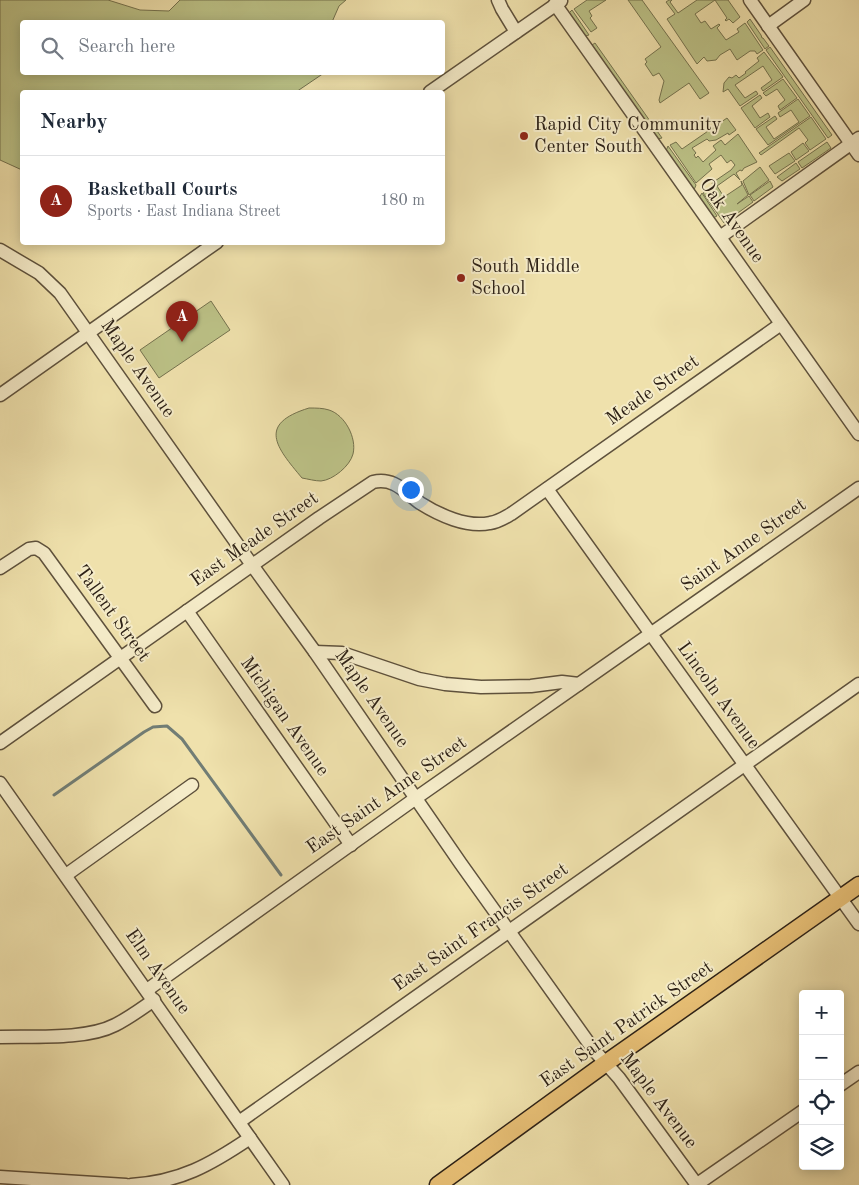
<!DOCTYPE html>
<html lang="en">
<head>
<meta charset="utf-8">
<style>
  :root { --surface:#fff; --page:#f6f6f7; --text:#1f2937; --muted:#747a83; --line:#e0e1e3; --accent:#8f2418 }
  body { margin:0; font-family:"Old Standard TT",serif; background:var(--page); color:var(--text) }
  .controls { position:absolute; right:15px; bottom:15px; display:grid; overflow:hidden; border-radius:5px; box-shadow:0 2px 12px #0003 }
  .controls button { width:45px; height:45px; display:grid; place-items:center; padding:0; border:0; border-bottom:1px solid var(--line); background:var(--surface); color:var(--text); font:25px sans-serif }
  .you { position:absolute; left:410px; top:489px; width:18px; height:18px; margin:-12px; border:4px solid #fff; border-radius:50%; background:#1a73e8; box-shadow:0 0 0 8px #1a73e833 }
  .badge { display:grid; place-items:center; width:32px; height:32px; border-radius:50%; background:var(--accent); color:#fff; font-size:16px; font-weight:700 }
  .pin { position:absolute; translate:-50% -41px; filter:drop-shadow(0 1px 2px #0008) }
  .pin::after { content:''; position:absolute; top:26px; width:18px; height:15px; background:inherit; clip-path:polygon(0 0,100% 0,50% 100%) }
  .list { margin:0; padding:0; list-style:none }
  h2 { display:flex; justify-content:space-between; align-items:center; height:65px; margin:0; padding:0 20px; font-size:21px }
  h2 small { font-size:16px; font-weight:400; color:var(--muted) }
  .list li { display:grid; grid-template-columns:32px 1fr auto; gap:15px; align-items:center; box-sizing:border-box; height:90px; padding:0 20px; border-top:1px solid var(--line) }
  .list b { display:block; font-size:19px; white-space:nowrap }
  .list p { margin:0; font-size:16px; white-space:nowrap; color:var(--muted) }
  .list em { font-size:16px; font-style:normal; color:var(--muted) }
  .icon { flex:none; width:28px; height:28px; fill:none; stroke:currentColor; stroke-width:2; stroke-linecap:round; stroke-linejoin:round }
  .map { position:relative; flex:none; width:859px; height:1185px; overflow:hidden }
  .search { position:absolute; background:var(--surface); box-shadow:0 2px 12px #0003; left:20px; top:20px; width:425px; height:55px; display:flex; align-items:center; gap:12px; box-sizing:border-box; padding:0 18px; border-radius:5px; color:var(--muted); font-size:19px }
  .panel { position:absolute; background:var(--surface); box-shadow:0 2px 12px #0003; left:20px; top:90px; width:425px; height:155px; border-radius:5px }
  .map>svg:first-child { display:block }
  .green { fill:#bcc287; stroke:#74724e }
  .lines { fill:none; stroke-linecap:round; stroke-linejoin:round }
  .stream { stroke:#717d75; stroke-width:3 }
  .minor-casing { stroke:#5e513c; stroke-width:15 }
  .major-casing { stroke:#2d2116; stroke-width:19 }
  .minor { stroke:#f5ecc9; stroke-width:12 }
  .major { stroke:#e8c076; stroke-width:16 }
  .poi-dot { fill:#8f2418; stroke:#f5ecc9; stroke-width:2 }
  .labels { text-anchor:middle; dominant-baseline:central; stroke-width:4; stroke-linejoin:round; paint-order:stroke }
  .poi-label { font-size:19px; fill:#2d2116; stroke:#f5ecc9; text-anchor:start }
  .street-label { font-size:19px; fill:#2d2116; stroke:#f5ecc9 }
</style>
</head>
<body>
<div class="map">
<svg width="859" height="1185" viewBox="0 0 859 1185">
  <rect width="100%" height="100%" fill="#efe1ac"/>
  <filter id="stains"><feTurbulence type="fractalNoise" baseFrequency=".004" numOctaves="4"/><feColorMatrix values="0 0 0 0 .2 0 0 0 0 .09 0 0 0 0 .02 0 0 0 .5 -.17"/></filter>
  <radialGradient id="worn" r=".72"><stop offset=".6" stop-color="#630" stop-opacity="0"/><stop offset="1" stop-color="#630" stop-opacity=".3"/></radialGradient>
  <g class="green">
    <polygon points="0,0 108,0 140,10 169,11 180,0 346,0 339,6 332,22 22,22 22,72 324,73 296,92 22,92 22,170 0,160"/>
    <polygon points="587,0 606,0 589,11 592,16 590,18 597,28 591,32 574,9"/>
    <polygon points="628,0 642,0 709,93 700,99 689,83 660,103 659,100 664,81 659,73 653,76 645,64 647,62 645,59 661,47"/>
    <polygon points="669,0 672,0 670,2 678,13 697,0 728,0 740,17 733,23 729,19 726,21 725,20 727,18 715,0 695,14 701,23 705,21 711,29 719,24 720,25 717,28 726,40 739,32 737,29 745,23 763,50 757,54 755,51 750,51 737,60 730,49 720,55 716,60 707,61 704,57 697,64 667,19 675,14 666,2"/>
    <polygon points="572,10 589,35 585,36 569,13"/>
    <polygon points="750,19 761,35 762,38 763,38 769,46 765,49 747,22"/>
    <polygon points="595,43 662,138 657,139 592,45"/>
    <polygon points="770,47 832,135 828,138 766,50"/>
    <polygon points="764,52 783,77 763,91 761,88 772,80 763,66 735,85 745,98 756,91 758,94 740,106 728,89 723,92 724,83 729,77 732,78 736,75 739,78 746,73 745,72 759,61 757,58"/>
    <polygon points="783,79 797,98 780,110 778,106 785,100 777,89 766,96 763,93"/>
    <polygon points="760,95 762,98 752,106 760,118 768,113 770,117 755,128 741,108"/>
    <polygon points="798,99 810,116 768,145 756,129 775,116 777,119 766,127 774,139 799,122 791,110 780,117 778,113"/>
    <polygon points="811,117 826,139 810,150 805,143 808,140 799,128 761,155 759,153"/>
    <polygon points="727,118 736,130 729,135 728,133 716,140 709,141 707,139 692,148 696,153 694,155 696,158 698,156 703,162 716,150 713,146 721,140 725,145 738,134 757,162 744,168 742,171 740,170 736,173 740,180 734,174 717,186 724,197 742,185 741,181 748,195 737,204 749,196 753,202 724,223 703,193 713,185 712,183 731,170 735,165 731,160 727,163 721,155 709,164 712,169 696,183 670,145 676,142 682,149"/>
    <polygon points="827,142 831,148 802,168 798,162"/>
    <polygon points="803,143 809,151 796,160 791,152"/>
    <polygon points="668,146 696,185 694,190 666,151"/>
    <polygon points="789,153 795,161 775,174 769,166"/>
    <polygon points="796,163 800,169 782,181 777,177"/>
    <polygon points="760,167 769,180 749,195 743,181"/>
    <polygon points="770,181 773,187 754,201 750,195"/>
    <polygon points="702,193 717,216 713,218 699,198"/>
    <polygon points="211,301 230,330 159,378 140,350"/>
    <path d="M 309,408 C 316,408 323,408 329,410 C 345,415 357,438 353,454 C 350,466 333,480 321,481 C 315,481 308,479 302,478 C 276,447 257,424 309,408 Z"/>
  </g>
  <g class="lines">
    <polyline class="stream" points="54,795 144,732 153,727 167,726 182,739 281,875"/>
    <g class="minor-casing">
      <g id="minor">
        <polyline points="498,0 502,9 516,32"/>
        <polyline points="750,0 859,155"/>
        <polyline points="555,4 859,434"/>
        <polyline points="768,26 804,0"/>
        <polyline points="430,92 561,1"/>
        <polyline points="720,237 859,138"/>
        <polyline points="0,250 39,273 60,293 252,565 315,652 461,864 593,1049 619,1078 697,1185"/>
        <polyline points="0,395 217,242"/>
        <polyline points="547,489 859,924"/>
        <polyline points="0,568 29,549 36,548 44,553 155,706"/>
        <polyline points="187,611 351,845"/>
        <polyline points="315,652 342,653 419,679 445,684 481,687 531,686 562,682 579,684"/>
        <path d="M 0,743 L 319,518 L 373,482 C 394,477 405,492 420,503 C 439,515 467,528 490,523 C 498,522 504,518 511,514 L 781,324"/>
        <polyline points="0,783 283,1185"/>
        <polyline points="66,875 192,785"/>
        <polyline points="147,990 416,798 859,488"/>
        <path d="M 0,1037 C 33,1036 86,1040 115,1025 C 129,1018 141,1009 154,1000"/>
        <polyline points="840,1085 859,1072"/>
        <polyline points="239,1122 859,684"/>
        <polyline points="0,1177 126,1185"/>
        <path d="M 131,1185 C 180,1182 210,1165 250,1138"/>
        <polyline points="696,1185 803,1111"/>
      </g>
    </g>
    <g class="major-casing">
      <polyline id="major" points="438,1185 606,1063 859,885"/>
    </g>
    <use href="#minor" class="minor"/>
    <use href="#major" class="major"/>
  </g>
  <g class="poi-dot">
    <circle cx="524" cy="136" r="5"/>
    <circle cx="461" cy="278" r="5"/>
  </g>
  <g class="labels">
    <g class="poi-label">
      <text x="534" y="125">Rapid City Community<tspan x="534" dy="22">Center South</tspan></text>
      <text x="471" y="267">South Middle<tspan x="471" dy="22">School</tspan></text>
    </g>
    <g class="street-label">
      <text transform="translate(731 221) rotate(55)">Oak Avenue</text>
      <text transform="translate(137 369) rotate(55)">Maple Avenue</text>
      <text transform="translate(653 391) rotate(-35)">Meade Street</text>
      <text transform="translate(255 540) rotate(-35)">East Meade Street</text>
      <text transform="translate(744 546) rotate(-35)">Saint Anne Street</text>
      <text transform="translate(112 614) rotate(54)">Tallent Street</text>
      <text transform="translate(718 696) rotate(54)">Lincoln Avenue</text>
      <text transform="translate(371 699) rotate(55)">Maple Avenue</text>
      <text transform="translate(284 717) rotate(55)">Michigan Avenue</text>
      <text transform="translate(387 796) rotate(-35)">East Saint Anne Street</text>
      <text transform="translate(481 928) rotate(-35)">East Saint Francis Street</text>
      <text transform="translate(157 972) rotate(55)">Elm Avenue</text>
      <text transform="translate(627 1025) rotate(-35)">East Saint Patrick Street</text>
      <text transform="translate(658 1101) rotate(53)">Maple Avenue</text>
    </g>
  </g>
  <rect width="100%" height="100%" filter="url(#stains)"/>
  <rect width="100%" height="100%" fill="url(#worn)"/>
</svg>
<div class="controls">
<button>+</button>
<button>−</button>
<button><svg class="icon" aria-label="locate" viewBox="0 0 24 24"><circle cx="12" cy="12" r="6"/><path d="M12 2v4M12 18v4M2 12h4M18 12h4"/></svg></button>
<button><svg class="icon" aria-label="layers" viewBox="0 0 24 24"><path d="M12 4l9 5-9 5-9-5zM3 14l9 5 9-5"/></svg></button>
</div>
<div class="you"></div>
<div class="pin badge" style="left:182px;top:342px">A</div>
<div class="search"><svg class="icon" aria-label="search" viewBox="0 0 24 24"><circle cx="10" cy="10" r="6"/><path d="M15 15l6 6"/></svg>Search here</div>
<section class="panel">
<h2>Nearby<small></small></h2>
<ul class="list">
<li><span class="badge">A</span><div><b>Basketball Courts</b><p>Sports · East Indiana Street</p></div><em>180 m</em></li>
</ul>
</section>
</div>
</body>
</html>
